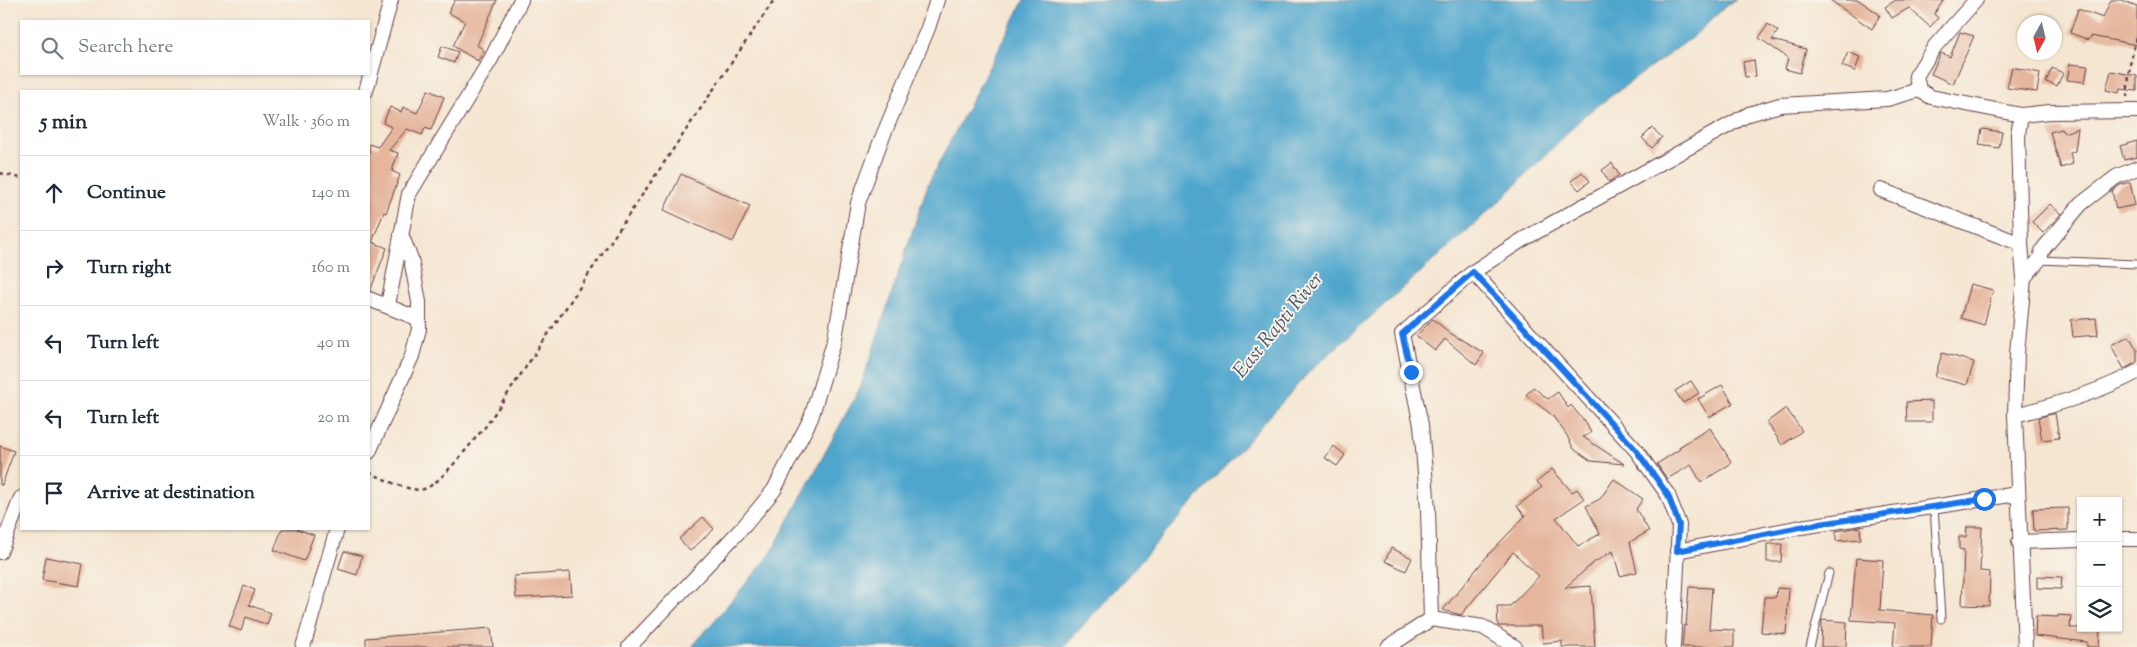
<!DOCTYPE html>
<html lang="en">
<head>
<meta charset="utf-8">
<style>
  :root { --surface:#fff; --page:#f6f6f7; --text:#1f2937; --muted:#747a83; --line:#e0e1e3 }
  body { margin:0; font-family:"Sorts Mill Goudy",serif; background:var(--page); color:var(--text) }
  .controls { position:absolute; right:15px; bottom:15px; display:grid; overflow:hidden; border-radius:0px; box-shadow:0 1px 4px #0004 }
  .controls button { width:45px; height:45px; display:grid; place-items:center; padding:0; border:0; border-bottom:1px solid var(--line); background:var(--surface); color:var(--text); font:25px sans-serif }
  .compass { position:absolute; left:2017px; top:15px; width:45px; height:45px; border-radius:50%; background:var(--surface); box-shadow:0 1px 4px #0004; rotate:188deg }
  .stop { position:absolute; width:15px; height:15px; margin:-11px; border:4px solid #1a73e8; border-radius:50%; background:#fff }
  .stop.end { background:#1a73e8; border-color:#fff; box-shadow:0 1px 5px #0008 }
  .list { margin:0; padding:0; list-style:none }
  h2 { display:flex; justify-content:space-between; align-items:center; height:65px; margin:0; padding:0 20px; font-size:21px }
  h2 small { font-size:16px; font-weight:400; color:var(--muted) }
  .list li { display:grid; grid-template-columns:32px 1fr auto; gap:15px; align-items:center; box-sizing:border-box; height:75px; padding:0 20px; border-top:1px solid var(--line) }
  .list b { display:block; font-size:19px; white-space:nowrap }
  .list em { font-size:16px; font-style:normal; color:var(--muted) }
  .icon { flex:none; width:28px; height:28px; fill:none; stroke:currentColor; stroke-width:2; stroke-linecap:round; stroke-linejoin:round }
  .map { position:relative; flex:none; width:2137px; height:647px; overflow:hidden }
  .search { position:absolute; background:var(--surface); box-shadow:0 1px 4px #0004; left:20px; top:20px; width:350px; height:55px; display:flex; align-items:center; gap:12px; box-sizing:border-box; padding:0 18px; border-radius:0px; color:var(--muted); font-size:19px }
  .panel { position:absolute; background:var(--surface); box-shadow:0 1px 4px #0004; left:20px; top:90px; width:350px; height:440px; border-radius:0px }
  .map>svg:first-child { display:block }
  .water { fill:#50a6cd; stroke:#4d627c }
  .building { fill:#e5b59c }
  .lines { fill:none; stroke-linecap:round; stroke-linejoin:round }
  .service-casing { stroke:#643d44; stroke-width:9 }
  .minor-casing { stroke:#643d44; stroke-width:16 }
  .path { stroke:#643d44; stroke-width:2.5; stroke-dasharray:4 4; stroke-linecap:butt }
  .service { stroke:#fff; stroke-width:7 }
  .minor { stroke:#fff; stroke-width:14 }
  .route { stroke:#1a73e8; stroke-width:6 }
  .labels { text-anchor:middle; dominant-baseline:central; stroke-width:4; stroke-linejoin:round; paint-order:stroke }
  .water-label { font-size:20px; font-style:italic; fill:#4c556c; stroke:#f7f3e8 }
</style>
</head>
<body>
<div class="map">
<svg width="2137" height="647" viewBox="0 0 2137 647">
  <rect width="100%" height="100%" fill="#f7f3e8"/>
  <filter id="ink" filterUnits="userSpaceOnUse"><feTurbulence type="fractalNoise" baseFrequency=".02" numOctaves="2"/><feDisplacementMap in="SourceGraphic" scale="10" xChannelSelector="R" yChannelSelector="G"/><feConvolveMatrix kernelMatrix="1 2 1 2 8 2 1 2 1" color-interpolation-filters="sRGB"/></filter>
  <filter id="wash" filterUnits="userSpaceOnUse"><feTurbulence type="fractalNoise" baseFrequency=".0096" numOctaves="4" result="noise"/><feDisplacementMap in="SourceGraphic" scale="20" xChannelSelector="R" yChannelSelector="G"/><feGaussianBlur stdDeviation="1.12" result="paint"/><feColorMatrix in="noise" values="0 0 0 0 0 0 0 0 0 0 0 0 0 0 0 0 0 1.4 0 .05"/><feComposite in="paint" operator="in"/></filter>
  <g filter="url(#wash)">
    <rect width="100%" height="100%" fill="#f5e6d2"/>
    <polygon class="water" points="1024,0 1736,0 1727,5 1694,36 1585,115 1500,201 1309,372 1064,647 692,647 770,555 861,386 928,184"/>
    <g id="blocks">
      <g class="building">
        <polygon points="455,0 497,0 477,45 484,50 478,61 453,46 465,21 448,13"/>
        <polygon points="1830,0 1859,0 1880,15 1872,29"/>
        <polygon points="1896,0 1944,0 1934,14 1938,18 1930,27 1909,8 1892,18 1885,7"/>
        <polygon points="2111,0 2121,0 2137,6 2137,45 2091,36 2089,40 2070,33 2078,9 2103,18"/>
        <polygon points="1768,24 1778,31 1772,40 1806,49 1800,73 1785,69 1788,58 1759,38"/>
        <polygon points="1960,32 1974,36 1953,84 1931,74 1941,53 1950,57"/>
        <polygon points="442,46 458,52 454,63 438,57"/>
        <polygon points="1848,52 1860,57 1855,71 1842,66"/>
        <polygon points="1754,60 1756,76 1745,77 1743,62"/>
        <polygon points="2070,64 2088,66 2085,82 2067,80"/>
        <polygon points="2012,67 2040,73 2037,92 2007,88"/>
        <polygon points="2052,68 2063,73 2057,86 2046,82"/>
        <polygon points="2111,71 2137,76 2137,91 2120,89 2119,93 2106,90"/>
        <polygon points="428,90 444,97 431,130 425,128 422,135 407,129 389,150 398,153 392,171 400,175 386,213 384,212 372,242 387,248 370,291 369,290 369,144 378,147 392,127 383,123 390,107 401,112 403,107 417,113"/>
        <polygon points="1652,128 1662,137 1652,148 1642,138"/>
        <polygon points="2078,128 2075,151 2070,153 2073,164 2061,168 2050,132 2062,129 2064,133"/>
        <polygon points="1982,129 2002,132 1999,148 1979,145"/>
        <polygon points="2137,141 2137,157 2124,160 2120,146"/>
        <polygon points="1612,163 1619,175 1609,182 1602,170"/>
        <polygon points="1582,172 1590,181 1579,190 1571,181"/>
        <polygon points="681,174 750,206 733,242 664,210"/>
        <polygon points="2130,182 2135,205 2116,209 2112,191 2120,185"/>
        <polygon points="2050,204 2061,214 2043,233 2032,222"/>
        <polygon points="1970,284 1993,290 1984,325 1961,318"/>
        <polygon points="2096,318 2098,335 2073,337 2071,320"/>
        <polygon points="1433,319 1450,333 1484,353 1476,365 1445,339 1435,351 1416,336"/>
        <polygon points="2129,336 2137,350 2137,362 2124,369 2111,345"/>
        <polygon points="1942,353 1974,362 1967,385 1935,377"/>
        <polygon points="1691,381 1699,393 1683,403 1675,391"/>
        <polygon points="1722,385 1733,403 1709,417 1698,399"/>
        <polygon points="1533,387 1548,399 1558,392 1568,408 1571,405 1583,420 1584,419 1591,433 1583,437 1624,464 1591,461 1574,449 1566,434 1552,415 1526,395"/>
        <polygon points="1932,401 1932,422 1907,422 1906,402"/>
        <polygon points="1786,408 1802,431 1782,445 1767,422"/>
        <polygon points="2055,413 2059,438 2042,440 2038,418"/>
        <polygon points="1710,428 1732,463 1701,482 1691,465 1667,479 1657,464 1680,449 1679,447"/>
        <polygon points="0,446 14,451 2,485 0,485"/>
        <polygon points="1334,446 1345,455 1337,466 1325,458"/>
        <polygon points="1552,469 1572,492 1577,489 1584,499 1556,518 1578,546 1600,534 1586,506 1600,499 1614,479 1643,499 1636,509 1649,531 1630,542 1637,572 1620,576 1613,551 1593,563 1565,588 1591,586 1595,647 1562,647 1562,641 1543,643 1541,626 1498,626 1497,606 1510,606 1539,576 1513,552 1461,615 1443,610 1488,555 1525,516 1517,506 1542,487 1537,482"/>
        <polygon points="2068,508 2068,530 2034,531 2033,509"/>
        <polygon points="703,517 714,529 690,551 679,539"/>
        <polygon points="1860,527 1861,539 1836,541 1836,531"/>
        <polygon points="1967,527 1982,527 1980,571 1990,572 1989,606 1962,605 1964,550 1959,549 1959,537 1966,537"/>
        <polygon points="282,529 297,529 314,535 304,561 274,550"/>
        <polygon points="1767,544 1782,544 1781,562 1767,562"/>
        <polygon points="1391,548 1412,558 1406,571 1385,561"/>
        <polygon points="344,551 362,556 357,575 338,569"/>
        <polygon points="46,557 83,564 79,586 42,580"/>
        <polygon points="1856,558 1883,560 1880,610 1933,615 1931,647 1893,647 1895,623 1851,620"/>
        <polygon points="570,572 572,595 516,598 514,576"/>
        <polygon points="2037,576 2062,577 2061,589 2037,588"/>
        <polygon points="244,586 255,590 249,605 271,613 267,625 246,617 241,631 229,626"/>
        <polygon points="1689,587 1712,588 1709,629 1734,630 1734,647 1682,647 1684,625 1686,626"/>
        <polygon points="1777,588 1789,589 1786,634 1761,632 1764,597 1776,597"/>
        <polygon points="2058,615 2071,616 2070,628 2100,628 2099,647 2087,647 2087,642 2035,636 2036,616 2058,617"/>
        <polygon points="1822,620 1847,622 1846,647 1821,647"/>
        <polygon points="491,628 493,647 366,647 366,638"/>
      </g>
    </g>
  </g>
  <g filter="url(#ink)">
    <use href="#blocks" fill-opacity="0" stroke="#643d44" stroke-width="1"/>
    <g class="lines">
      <g class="service-casing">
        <g id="service">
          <polyline points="2039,260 2137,264"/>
          <polyline points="1934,506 1941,619"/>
          <polyline points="1810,647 1829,573"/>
        </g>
      </g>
      <g class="minor-casing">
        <g id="minor">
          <polyline points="1976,0 1935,46 1916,76 1919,90 1931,97 2021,115"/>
          <polyline points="366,91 391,0"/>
          <polyline points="1881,190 2021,244"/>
          <polyline points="1473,272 1636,450 1668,495 1679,525 1673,647"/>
          <polyline points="2024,278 2039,260 2043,249 2081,204 2116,177 2137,168"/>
          <polyline points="369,299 419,319"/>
          <polyline points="388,305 409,194 491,59 521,0"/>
          <path d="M 2015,415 C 2056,405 2100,392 2137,372"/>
          <polyline points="369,452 412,356 419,329 419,302 411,259 401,234"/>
          <polyline points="2118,539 2137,539"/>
          <polyline points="2019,542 2081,540"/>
          <polyline points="1677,551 1801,527 2017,494"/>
          <polyline points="0,552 21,498"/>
          <polyline points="1431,619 1483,627 1515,647"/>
          <polyline points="303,647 337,529"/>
          <polyline points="629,647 745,525 774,490 811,418 835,338 858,203 880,143 928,28 937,0"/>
          <polyline points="1388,647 1431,619 1428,509 1421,425 1402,334 1473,272 1522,240 1749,114 1780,105 1887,99 1919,90"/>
          <polyline points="2025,647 2015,415 2017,353 2024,278 2021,244 2018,134 2021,115 2049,112 2137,111"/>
        </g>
      </g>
      <g class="path">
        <polyline points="2127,97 2130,65 2137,34"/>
        <polyline points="0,173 21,178"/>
        <path d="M 369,472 C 382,478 410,493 424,489 C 441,484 473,440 486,426 L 774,0"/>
      </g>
      <use href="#service" class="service"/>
      <use href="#minor" class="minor"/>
    </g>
  </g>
  <g class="lines" filter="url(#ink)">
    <polyline class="route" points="1411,372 1402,334 1473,272 1636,450 1668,495 1679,525 1677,551 1800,527 1984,499"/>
  </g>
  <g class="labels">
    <g class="water-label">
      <text transform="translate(1279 326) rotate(-51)">East Rapti River</text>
    </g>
  </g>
</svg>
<div class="controls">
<button>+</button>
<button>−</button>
<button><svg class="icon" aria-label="layers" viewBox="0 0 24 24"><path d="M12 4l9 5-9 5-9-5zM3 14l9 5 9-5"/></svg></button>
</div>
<svg class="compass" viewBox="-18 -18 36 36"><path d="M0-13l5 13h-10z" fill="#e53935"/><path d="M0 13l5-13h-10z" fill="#747a83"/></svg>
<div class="stop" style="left:1984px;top:499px"></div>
<div class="stop end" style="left:1411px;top:372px"></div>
<div class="search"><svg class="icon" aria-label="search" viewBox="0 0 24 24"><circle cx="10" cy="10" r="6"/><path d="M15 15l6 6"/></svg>Search here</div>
<section class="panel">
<h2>5 min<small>Walk · 360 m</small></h2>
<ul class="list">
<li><svg class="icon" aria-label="ahead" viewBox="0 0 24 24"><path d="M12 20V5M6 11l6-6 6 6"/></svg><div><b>Continue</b></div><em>140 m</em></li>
<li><svg class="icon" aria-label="right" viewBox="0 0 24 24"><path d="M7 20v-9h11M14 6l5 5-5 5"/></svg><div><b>Turn right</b></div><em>160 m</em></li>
<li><svg class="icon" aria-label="left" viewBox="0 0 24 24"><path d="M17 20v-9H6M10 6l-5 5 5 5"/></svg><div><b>Turn left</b></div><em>40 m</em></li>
<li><svg class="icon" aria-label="left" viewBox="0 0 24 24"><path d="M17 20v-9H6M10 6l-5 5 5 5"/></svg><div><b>Turn left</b></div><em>20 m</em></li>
<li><svg class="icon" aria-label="arrive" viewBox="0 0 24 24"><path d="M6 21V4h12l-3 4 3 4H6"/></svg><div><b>Arrive at destination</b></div></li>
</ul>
</section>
</div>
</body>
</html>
